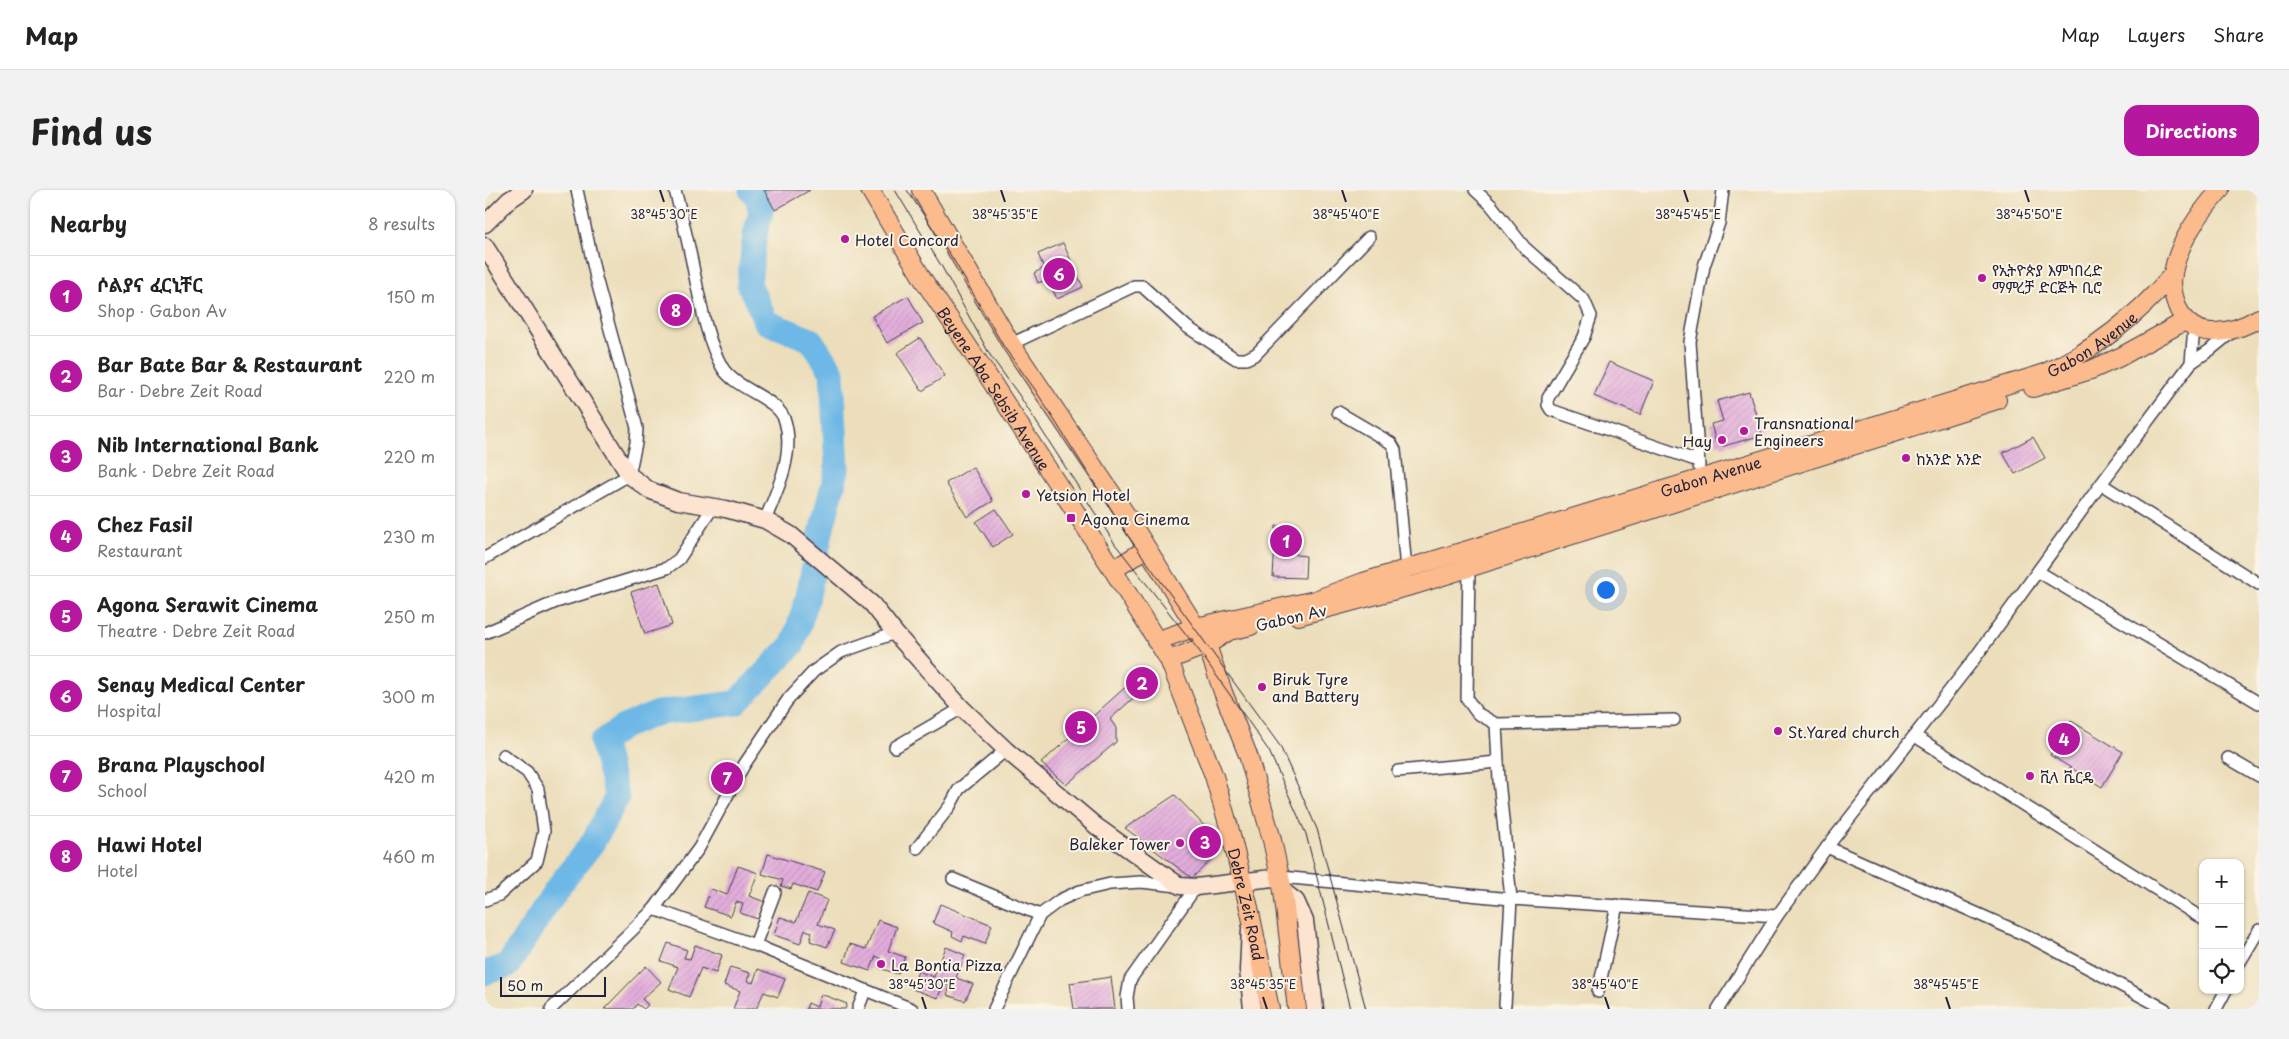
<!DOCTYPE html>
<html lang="en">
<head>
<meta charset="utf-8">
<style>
  :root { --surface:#fff; --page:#f2f2f2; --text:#222; --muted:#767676; --line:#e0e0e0; --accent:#b5179e }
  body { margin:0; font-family:"Playpen Sans","Noto Sans Ethiopic",sans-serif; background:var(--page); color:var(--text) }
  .controls { position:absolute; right:15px; bottom:15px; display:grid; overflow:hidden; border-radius:10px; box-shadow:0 1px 4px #0004 }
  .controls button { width:45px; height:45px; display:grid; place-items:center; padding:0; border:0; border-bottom:1px solid var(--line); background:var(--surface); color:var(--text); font:25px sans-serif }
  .scale { position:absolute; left:15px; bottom:12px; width:106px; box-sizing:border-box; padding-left:5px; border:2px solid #22223b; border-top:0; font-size:14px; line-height:18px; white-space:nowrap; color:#22223b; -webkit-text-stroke:4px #fcf5e5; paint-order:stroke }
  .you { position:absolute; left:1120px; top:399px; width:18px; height:18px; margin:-12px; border:4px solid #fff; border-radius:50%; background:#1a73e8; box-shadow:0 0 0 8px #1a73e833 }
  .badge { display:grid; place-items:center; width:32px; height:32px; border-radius:50%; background:var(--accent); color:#fff; font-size:16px; font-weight:700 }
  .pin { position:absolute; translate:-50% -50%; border:2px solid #fff; box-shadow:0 1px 5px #0006 }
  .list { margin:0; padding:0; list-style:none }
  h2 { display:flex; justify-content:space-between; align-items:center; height:65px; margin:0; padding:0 20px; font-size:21px }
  h2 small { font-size:16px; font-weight:400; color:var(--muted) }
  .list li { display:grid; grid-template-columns:32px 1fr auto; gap:15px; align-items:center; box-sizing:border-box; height:80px; padding:0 20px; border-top:1px solid var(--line) }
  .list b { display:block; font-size:19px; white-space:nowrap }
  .list p { margin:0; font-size:16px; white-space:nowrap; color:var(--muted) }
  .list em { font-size:16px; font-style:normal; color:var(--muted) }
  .icon { flex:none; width:28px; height:28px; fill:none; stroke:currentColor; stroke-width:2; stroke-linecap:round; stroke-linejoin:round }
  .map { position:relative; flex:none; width:1774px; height:819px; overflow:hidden; border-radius:15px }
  header { display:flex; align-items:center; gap:30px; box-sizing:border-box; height:70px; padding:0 25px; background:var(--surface); border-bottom:1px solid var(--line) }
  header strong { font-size:24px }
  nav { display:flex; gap:28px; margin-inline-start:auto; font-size:18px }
  .intro { display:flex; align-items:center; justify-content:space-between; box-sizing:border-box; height:120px; padding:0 30px }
  h1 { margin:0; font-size:35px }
  .button { padding:12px 22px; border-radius:15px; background:var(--accent); color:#fff; font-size:18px; font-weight:700 }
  main { display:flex; gap:30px; padding:0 30px }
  aside { flex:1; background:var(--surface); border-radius:15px; box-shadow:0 1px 4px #0004 }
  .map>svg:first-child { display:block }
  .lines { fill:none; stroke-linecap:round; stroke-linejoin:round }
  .river { stroke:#6db8e6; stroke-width:25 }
  .building { fill:url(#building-hatch) }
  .street-casing { stroke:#403e4e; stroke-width:14 }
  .secondary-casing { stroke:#403e4e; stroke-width:19 }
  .primary-casing { stroke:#403e4e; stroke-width:20 }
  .street { stroke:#fff; stroke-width:11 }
  .secondary { stroke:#fde4d1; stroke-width:16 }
  .primary { stroke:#fbbb8d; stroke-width:18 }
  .tram { stroke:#22223b; stroke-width:1 }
  .ticks { fill:none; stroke:#22223b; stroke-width:2 }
  .poi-dot { fill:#b5179e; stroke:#fcf5e5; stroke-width:2 }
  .labels { text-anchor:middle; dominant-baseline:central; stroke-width:4; stroke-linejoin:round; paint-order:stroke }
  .poi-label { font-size:15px; fill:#22223b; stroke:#fcf5e5; text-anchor:start }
  .street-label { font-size:15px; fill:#22223b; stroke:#fcf5e5 }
  .ticks-label { font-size:12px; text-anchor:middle; fill:#22223b; stroke:#fcf5e5; stroke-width:4; stroke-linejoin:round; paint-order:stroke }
</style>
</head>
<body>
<header>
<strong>Map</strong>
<nav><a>Map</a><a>Layers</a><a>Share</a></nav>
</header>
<div class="intro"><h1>Find us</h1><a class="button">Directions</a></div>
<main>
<aside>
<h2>Nearby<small>8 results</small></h2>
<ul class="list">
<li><span class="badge">1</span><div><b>ሶልያና ፈርኒቸር</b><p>Shop · Gabon Av</p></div><em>150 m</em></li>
<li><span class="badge">2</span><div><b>Bar Bate Bar &amp; Restaurant</b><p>Bar · Debre Zeit Road</p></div><em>220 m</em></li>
<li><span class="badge">3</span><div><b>Nib International Bank</b><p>Bank · Debre Zeit Road</p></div><em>220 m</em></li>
<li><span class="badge">4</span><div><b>Chez Fasil</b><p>Restaurant</p></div><em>230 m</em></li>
<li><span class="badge">5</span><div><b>Agona Serawit Cinema</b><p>Theatre · Debre Zeit Road</p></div><em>250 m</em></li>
<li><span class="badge">6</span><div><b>Senay Medical Center</b><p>Hospital</p></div><em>300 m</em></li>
<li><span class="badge">7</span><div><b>Brana Playschool</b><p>School</p></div><em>420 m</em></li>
<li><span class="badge">8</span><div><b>Hawi Hotel</b><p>Hotel</p></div><em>460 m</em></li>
</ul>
</aside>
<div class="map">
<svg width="1774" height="819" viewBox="0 0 1774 819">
  <defs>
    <pattern id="building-hatch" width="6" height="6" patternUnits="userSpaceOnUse" patternTransform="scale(1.25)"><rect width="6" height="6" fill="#e3addc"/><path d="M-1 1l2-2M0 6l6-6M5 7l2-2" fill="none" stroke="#c295be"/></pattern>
  </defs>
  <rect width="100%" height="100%" fill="#fcf5e5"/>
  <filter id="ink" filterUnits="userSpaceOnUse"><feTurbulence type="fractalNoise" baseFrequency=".02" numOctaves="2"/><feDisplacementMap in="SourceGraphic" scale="10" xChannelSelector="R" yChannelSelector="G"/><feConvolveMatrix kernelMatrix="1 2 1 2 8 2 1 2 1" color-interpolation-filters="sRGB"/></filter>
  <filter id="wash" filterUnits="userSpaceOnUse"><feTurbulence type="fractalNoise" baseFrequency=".0096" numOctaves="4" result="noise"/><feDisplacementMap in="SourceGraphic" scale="20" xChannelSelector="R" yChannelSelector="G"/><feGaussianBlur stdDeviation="1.12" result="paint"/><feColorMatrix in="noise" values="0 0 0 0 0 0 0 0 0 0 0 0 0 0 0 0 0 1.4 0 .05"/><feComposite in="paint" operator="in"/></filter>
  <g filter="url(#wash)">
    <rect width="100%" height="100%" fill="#ecdebb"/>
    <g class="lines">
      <polyline class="river" points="0,783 23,775 70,701 108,652 132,607 117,552 138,537 173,523 251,513 308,454 322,410 336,342 352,280 347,182 326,150 281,132 264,94 270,45 276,21 270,2 266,0"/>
    </g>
    <g id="blocks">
      <g class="building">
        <polygon points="279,0 325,0 290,20"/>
        <polygon points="578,53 598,97 572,109 563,89 553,93 549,83 559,78 553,64"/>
        <polygon points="423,106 438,133 402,153 387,126"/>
        <polygon points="435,148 460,186 437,201 412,163"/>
        <polygon points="1124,172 1169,191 1155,225 1109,206"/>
        <polygon points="1264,202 1277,245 1239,256 1231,253 1226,234 1238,231 1232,211"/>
        <polygon points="1548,247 1560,268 1530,284 1518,263"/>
        <polygon points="488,277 508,311 482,327 461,293"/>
        <polygon points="511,319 528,344 508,357 491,332"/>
        <polygon points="791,336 812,337 811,365 821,366 820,388 788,387"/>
        <polygon points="174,393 187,435 160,444 146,402"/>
        <polygon points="655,484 664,494 625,529 631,538 631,552 581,595 556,573"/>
        <polygon points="1586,531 1638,562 1617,597 1565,565"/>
        <polygon points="690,605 726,643 732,664 707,688 640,638"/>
        <polygon points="283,664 340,682 332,702 308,694 306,699 296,696 298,690 277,684"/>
        <polygon points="253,676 273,683 264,706 280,712 273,729 255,723 258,714 251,712 246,726 219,717 226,699 242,705"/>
        <polygon points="323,703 342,710 333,734 350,740 342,757 325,751 327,742 320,740 315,754 289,745 295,727 311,732"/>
        <polygon points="455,714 507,735 500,754 479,746 477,751 467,746 468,742 448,733"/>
        <polygon points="393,730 412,737 403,761 420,767 413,784 394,778 397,769 391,766 385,781 359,772 365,754 381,759"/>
        <polygon points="183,753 202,760 199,768 205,769 210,755 237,765 231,783 216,778 204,807 184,799 193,777 176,771"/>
        <polygon points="461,757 480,765 471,788 488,794 480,811 462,805 465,796 458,794 453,808 427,799 433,781 449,787"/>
        <polygon points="161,776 176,792 157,809 163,815 159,819 152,814 148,819 119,819"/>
        <polygon points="245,777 265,783 262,791 268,793 273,779 300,789 293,807 279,802 271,819 248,819 255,801 239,795"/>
        <polygon points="626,787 630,819 589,819 585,793"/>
        <polygon points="336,804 362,814 360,819 321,819 323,813 332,817"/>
      </g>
    </g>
  </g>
  <g filter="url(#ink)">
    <use href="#blocks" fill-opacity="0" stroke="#403e4e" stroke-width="1"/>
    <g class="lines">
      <g class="street-casing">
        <g id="street">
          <path d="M 190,0 C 197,27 204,55 209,82 C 216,114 221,148 237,177 C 250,200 293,207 300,231 C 310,264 292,301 280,330"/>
          <polyline points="990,0 1006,15 1040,58 1099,110 1106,126 1099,147 1063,208 1063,215 1066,220 1213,271"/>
          <polyline points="526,154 649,96 657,96 702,137 751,169 761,169 771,164 884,47"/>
          <polyline points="1706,173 1709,137"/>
          <polyline points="853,222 906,253 910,260 921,379"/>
          <polyline points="1214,276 1205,152 1219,76 1234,33 1238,0"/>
          <polyline points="1616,294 1774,394"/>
          <polyline points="0,368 144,285 151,253 152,238 111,88 92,0"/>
          <polyline points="984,378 982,509 992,523 1011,534 1014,590 1026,709 1020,815"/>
          <polyline points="1554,382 1774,513"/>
          <polyline points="0,443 71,412 182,378 194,369 228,317"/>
          <polyline points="1011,534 1189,530"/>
          <polyline points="1430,546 1718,729"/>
          <polyline points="410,557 477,518"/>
          <polyline points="1743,568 1774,586"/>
          <polyline points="913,581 1013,572"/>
          <polyline points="1342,657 1545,747 1680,819"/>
          <polyline points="432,658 465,616 474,599 521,560"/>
          <polyline points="796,687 1026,709 1292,726"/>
          <polyline points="468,689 555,725"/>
          <polyline points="0,710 14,705 52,671 59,641 53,599 42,582 18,565"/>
          <polyline points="169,719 270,755 427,819"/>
          <polyline points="270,755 290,702"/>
          <polyline points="1755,772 1774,740"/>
          <polyline points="1113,802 1132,715"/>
          <polyline points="66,819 169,719 214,658 259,575 304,508 329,481 356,462 410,443"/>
          <polyline points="373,819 380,801"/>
          <polyline points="509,819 555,725 575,710 595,701 625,694 656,692 693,696"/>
          <polyline points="643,819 642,807 645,790 711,697"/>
          <polyline points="1233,819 1292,726 1342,657 1487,472 1616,294 1706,173 1725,160 1748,141"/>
          <polyline points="1731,819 1741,800"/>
        </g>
      </g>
      <g class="secondary-casing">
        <g id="secondary">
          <polyline points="0,34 24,10 39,0"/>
          <polyline points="0,56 144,285 164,300 193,311 241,319 280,330 306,345 387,414 410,443 477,518 521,560 611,636 695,696 711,697 796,687"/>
          <polyline points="798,701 811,711 820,731 830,819"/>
          <polyline points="765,739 763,780 767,819"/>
        </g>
      </g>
      <g class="primary-casing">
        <g id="primary">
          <path id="s1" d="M 385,0 L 439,91 L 497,177 L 628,380 L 684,470 L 729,586 L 744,637 L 765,722 L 785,819"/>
          <polyline points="436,0 526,154 640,323 722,455 738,502 763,565 787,650 798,701 812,819"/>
          <path d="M 1735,0 C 1714,24 1694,51 1688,83 C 1686,92 1688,104 1691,113 C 1704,153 1745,145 1774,128"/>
          <polyline points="1548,198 1606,180 1635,167 1700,131"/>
          <polyline points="628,380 661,359"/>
          <polyline points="813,426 933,394 1512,210"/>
          <path id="s2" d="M 671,451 L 711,437 L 830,410 L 878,392 L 1557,184 C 1607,163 1653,125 1688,84"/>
          <polyline points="684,470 722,455 744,441 766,436"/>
        </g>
      </g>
      <use href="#street" class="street"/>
      <use href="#secondary" class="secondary"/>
      <use href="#primary" class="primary"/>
      <g class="tram">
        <polyline points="410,0 457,77 505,165 534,205 630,354 715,462 784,561 821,644 865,819"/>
        <polyline points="422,0 468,69 519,157 549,198 643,346 795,556 832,639 881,819"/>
      </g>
    </g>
  </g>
  <path class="ticks" d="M 175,0 L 179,12M 516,0 L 520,12M 857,0 L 861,12M 1199,0 L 1203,12M 1540,0 L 1544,12M 437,807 L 441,819M 778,807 L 782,819M 1120,807 L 1124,819M 1461,807 L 1465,819"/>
  <g class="poi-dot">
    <circle cx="360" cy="49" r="5"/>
    <circle cx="1497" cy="88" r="5"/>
    <circle cx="1259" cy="241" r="5"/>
    <circle cx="1237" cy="250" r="5"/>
    <circle cx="1421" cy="268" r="5"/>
    <circle cx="541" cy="304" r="5"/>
    <rect x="581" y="323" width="10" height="10" rx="2.5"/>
    <circle cx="777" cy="497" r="5"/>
    <circle cx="1293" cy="541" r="5"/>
    <circle cx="1545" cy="586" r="5"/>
    <circle cx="695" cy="653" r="5"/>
    <circle cx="396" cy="774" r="5"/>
  </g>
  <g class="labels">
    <g class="poi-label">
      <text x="370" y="49">Hotel Concord</text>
      <text x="1507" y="79">የኢትዮጵያ እምነበረድ<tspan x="1507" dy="17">ማምረቻ ድርጅት ቢሮ</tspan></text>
      <text x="1269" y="232">Transnational<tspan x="1269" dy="17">Engineers</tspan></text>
      <text x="1227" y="250" text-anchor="end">Hay</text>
      <text x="1431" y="268">ከአንድ አንድ</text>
      <text x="551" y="304">Yetsion Hotel</text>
      <text x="596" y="328">Agona Cinema</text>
      <text x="787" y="488">Biruk Tyre<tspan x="787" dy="17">and Battery</tspan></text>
      <text x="1303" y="541">St.Yared church</text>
      <text x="1555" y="586">ቪላ ቬርዴ</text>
      <text x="685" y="653" text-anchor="end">Baleker Tower</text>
      <text x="406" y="774">La Bontia Pizza</text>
    </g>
    <g class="street-label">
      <text stroke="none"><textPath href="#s2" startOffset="984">Gabon Avenue</textPath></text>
      <text stroke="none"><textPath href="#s1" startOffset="234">Beyene Aba Sebsib Avenue</textPath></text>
      <text stroke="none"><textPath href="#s2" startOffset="579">Gabon Avenue</textPath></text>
      <text transform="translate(806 427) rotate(-13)">Gabon Av</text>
      <text stroke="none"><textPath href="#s1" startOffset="814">Debre Zeit Road</textPath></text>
    </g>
  </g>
  <g class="ticks-label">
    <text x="179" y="29">38°45'30"E</text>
    <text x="520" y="29">38°45'35"E</text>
    <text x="861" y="29">38°45'40"E</text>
    <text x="1203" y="29">38°45'45"E</text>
    <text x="1544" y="29">38°45'50"E</text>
    <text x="437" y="799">38°45'30"E</text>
    <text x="778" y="799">38°45'35"E</text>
    <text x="1120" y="799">38°45'40"E</text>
    <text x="1461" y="799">38°45'45"E</text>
  </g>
</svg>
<div class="controls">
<button>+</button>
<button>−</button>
<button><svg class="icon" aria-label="locate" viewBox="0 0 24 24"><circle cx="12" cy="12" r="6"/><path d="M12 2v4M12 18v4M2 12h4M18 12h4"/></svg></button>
</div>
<div class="scale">50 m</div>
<div class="you"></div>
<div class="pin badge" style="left:801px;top:351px">1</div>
<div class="pin badge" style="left:657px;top:493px">2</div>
<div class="pin badge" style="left:720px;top:652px">3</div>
<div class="pin badge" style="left:1579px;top:549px">4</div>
<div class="pin badge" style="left:596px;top:537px">5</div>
<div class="pin badge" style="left:574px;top:84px">6</div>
<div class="pin badge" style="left:242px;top:588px">7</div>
<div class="pin badge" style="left:191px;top:120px">8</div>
</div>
</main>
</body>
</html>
